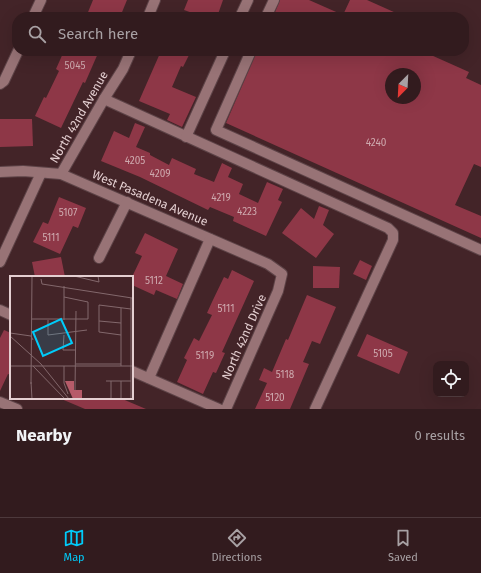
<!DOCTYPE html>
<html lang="en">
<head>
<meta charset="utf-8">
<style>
  :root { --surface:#321b1e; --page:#3d282b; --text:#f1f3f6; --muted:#a8a1a4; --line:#4d393c; --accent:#00cbf9 }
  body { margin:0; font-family:"Fira Sans",sans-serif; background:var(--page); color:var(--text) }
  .controls { position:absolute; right:12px; bottom:12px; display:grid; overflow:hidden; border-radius:8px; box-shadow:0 4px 16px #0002 }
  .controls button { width:36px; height:36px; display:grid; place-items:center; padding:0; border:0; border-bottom:1px solid var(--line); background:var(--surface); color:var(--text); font:20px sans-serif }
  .compass { position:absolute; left:385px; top:68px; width:36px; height:36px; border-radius:50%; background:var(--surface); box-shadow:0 4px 16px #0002; rotate:204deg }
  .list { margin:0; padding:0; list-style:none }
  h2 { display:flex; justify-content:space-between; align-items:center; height:52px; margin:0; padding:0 16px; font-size:17px }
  h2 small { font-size:13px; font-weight:400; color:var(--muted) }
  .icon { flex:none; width:22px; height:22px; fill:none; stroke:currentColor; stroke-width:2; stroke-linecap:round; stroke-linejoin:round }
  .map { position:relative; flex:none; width:481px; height:409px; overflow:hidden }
  .search { position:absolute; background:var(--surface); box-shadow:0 4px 16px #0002; left:12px; right:12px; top:12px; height:44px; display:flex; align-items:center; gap:10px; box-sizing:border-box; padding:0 14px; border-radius:16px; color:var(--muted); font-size:15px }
  .sheet { height:108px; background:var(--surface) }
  nav { display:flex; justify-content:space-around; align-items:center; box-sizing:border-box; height:56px; border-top:1px solid var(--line); background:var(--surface); font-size:11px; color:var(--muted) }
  nav a { display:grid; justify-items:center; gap:2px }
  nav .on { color:var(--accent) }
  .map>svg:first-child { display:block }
  .building { fill:#8e3747; fill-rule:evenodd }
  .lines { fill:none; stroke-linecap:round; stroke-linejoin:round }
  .minor-casing { stroke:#5d4347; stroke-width:12 }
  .minor { stroke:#987376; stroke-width:10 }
  .labels { text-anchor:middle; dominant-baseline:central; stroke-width:3; stroke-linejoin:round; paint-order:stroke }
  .number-label { font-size:10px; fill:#cea9ae }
  .street-label { font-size:12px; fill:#e4cfd1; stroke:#432428 }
  .inset-road { fill:none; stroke:#83686c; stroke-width:1 }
  .view { fill:#00cbf9; fill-opacity:0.15; stroke:#00cbf9; stroke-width:2 }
  .inset-edge { fill:none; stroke:#e4cfd1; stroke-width:2 }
</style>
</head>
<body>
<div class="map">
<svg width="481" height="409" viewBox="0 0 481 409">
  <rect width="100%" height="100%" fill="#432428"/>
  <g class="building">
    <polygon points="93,0 127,0 120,17 86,17"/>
    <polygon points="188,0 223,0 217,17 204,17 184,10"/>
    <polygon points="280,0 309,0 343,15 350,0 367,0 405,17 273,17"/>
    <polygon points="64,51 99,51 85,83 83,82 61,128 35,116 44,97 46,98 59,71 56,69"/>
    <polygon points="161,51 191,51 183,67 181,66 172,87 196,97 182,127 167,120 170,114 139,101"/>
    <path d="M 257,51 L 422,51 L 469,72 L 466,78 L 481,85 L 481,167 L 474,164 L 455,205 L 481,216 L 481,238 L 226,123 ZM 391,74 L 415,74 L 415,98 L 391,98 Z"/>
    <polygon points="0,119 32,119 33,146 0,147"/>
    <polygon points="135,123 145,127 136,147 150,153 150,155 169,165 172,158 196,169 194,174 214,182 222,163 232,168 228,177 243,184 239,194 258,203 267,182 283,189 278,200 282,202 266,236 233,221 234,217 210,207 208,210 140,177 101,161 114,131 129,138"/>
    <polygon points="59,197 86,208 78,228 73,226 60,254 33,242 43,222 48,224"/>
    <polygon points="319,206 329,210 323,225 334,234 316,258 282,233 301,208 314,219"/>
    <polygon points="145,233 178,249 166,276 183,284 177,299 156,290 154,295 132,285 132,277 142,256 135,253"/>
    <polygon points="61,257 65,277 35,277 32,262"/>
    <polygon points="360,260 372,266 366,280 353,274"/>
    <polygon points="313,266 340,267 339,288 313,288"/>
    <polygon points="232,270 254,281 222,352 225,353 216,373 213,372 203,394 177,382 187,360 184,358 194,338 199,341 212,315 207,313 212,302 224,277 228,279"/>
    <polygon points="307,295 336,307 320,344 312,341 303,362 309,364 290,409 255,409 267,383 259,380 264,368 272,372 286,339 288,340"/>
    <polygon points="4,330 11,333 11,375 8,374 0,391 0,338"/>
    <polygon points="367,334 408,352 399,374 357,356"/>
    <polygon points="59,398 120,398 146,409 85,409"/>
  </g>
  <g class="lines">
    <g class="minor-casing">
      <g id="minor">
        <polyline points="33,17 41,0"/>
        <polyline points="148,17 155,0"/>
        <polyline points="240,17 248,0"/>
        <polyline points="266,17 274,0"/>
        <polyline points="251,51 216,130 481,250"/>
        <polyline points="0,84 4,81 18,51"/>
        <polyline points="104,99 388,228 393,233 393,240 315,409"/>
        <polyline points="186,137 225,51"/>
        <polyline points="0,172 23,171 61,174 268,264 282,274 278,291 226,409"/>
        <polyline points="61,174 104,99 123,69 131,51"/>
        <polyline points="99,258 127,202"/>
        <polyline points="0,262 41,173"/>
        <polyline points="0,310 11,315"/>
        <polyline points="132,371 219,409"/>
        <polyline points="149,378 210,239"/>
        <polyline points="0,402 17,409"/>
      </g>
    </g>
    <use href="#minor" class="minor"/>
  </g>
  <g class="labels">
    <g class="number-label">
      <text x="75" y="66">5045</text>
      <text x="376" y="143">4240</text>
      <text x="135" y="161">4205</text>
      <text x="160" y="174">4209</text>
      <text x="221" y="198">4219</text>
      <text x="247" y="212">4223</text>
      <text x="68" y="213">5107</text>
      <text x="51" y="238">5111</text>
      <text x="154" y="281">5112</text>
      <text x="226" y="309">5111</text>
      <text x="383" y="354">5105</text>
      <text x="205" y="356">5119</text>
      <text x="285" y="375">5118</text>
      <text x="275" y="398">5120</text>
    </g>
    <g class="street-label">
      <text transform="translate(79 117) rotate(-60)">North 42nd Avenue</text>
      <text transform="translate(150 198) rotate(23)">West Pasadena Avenue</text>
      <text transform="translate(244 337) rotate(-66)">North 42nd Drive</text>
    </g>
  </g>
  <g transform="translate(10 276)">
    <rect width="123" height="123" fill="#432428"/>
    <path d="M 55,105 L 64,105 L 64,114 L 72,114 L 72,123 L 63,123 Z" fill="#b65b69"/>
    <path class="inset-road" d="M 64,0 L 89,6 L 88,0M 31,3 L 32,8 L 122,22M 111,32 L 111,90M 22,43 L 78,43 L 78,26 L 54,21M 38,44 L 38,59 L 77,54M 54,44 L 54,10M 89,45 L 111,47M 0,57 L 21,60 L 23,64M 54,59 L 53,74 L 65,74M 111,59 L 89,56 L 89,29 L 121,33M 0,60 L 31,88 L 59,123M 66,88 L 111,88M 0,90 L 123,90M 23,90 L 55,123M 54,90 L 54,107 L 58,118M 96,105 L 121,105M 101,105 L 101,123M 21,106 L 22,123M 21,108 L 22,0M 65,114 L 66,35M 111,123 L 111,105M 121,123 L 121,22"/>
    <path class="view" d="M 51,43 L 62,67 L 33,80 L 23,56 Z"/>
    <rect width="123" height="123" class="inset-edge"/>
  </g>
</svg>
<div class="controls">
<button><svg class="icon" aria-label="locate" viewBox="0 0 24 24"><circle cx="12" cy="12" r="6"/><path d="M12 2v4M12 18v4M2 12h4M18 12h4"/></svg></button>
</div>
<svg class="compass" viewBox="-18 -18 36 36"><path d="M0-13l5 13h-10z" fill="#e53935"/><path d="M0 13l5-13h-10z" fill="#a8a1a4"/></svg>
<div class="search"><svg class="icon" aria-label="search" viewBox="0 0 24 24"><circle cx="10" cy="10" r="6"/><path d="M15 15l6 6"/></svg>Search here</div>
</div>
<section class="sheet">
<h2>Nearby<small>0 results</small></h2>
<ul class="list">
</ul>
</section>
<nav>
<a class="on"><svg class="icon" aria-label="map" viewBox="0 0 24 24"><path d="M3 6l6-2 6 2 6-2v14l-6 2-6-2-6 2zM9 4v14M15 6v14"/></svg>Map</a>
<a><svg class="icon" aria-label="directions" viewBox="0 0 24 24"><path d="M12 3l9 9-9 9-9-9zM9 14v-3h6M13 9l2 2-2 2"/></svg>Directions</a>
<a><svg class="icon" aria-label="saved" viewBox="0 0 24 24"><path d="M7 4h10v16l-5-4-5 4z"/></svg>Saved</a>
</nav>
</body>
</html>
